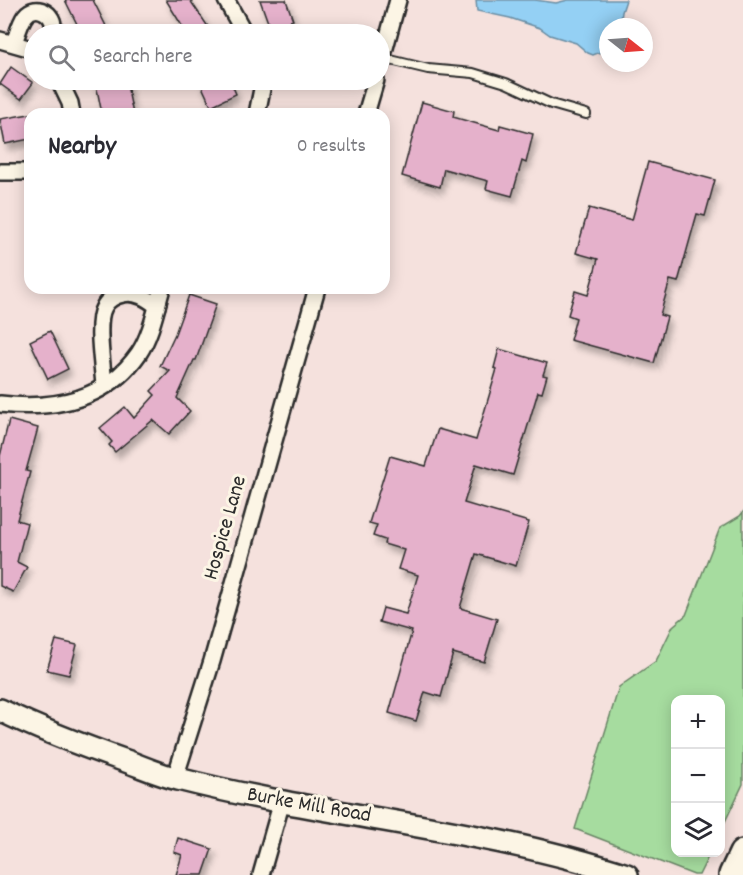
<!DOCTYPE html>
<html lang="en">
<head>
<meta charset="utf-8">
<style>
  :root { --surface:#fff; --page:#f7f7f7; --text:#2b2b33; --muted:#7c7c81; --line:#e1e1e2 }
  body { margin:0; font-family:Dekko,sans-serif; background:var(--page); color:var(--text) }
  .controls { position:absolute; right:18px; bottom:18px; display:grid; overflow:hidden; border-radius:12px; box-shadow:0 3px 15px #0003 }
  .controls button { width:54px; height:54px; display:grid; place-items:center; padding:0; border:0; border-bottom:2px solid var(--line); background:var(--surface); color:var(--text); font:30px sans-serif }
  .compass { position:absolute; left:599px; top:18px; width:54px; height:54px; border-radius:50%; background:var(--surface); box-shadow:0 3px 15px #0003; rotate:107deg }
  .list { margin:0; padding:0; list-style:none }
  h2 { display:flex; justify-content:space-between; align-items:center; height:78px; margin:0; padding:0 24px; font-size:26px }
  h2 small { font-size:20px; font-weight:400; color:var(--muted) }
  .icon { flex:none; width:33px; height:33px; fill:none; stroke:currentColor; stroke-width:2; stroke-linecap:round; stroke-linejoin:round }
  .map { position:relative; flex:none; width:743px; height:875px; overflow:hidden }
  .search { position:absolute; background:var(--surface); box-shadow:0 3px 15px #0003; left:24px; top:24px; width:366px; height:66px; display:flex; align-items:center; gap:15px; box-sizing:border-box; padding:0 21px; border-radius:33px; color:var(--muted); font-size:22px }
  .panel { position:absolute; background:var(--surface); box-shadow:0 3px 15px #0003; left:24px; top:108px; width:366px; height:186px; border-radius:18px }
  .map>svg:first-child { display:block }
  .green { fill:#a6dc9f; stroke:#688465; stroke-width:1.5 }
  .water { fill:#94d0f4; stroke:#6a8ea4; stroke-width:1.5 }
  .building { fill:#e5b1cb; stroke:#2b2b2b; stroke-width:1.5; filter:url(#shadow) }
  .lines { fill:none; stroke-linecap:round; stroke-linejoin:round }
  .lane-casing { stroke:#2b2b2b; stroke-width:12 }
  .street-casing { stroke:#2b2b2b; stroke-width:20 }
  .secondary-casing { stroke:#2b2b2b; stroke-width:26 }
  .highway-casing { stroke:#2b2b2b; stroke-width:32 }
  .lane { stroke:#fcf5e5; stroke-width:8 }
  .street { stroke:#fcf5e5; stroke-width:15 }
  .secondary { stroke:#fcf5e5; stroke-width:21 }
  .highway { stroke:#fcf5e5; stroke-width:27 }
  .labels { text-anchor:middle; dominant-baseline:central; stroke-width:6; stroke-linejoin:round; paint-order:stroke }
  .street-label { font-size:22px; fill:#2b2b2b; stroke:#fcf5e5 }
</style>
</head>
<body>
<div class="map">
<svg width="743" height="875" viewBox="0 0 743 875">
  <defs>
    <filter id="shadow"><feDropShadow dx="3.5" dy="6" stdDeviation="3" flood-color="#0004"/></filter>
  </defs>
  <rect width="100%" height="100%" fill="#f5e1dd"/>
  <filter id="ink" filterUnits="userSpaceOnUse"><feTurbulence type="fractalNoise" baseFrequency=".0167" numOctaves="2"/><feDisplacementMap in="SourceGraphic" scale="12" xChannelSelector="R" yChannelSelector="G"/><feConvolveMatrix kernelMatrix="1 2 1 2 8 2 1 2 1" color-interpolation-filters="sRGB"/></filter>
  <g filter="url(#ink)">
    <polygon class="green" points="743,512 743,784 721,830 720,700 676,700 676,852 710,853 699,875 694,875 575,829 619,687 656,661 673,626 686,615 720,528 740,516"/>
    <polygon class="water" points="476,0 535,0 556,3 568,0 626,0 622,12 620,27 608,27 608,49 593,55 588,53 576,43 550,35 540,28 510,18 477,11"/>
    <g class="building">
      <polygon points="65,0 93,0 106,26 89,34 82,34"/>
      <polygon points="166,0 190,0 213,34 187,34"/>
      <polygon points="260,0 286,0 293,20 270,28"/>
      <polygon points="11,67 33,83 21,99 0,84"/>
      <polygon points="92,80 126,80 133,114 102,114 97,89"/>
      <polygon points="199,80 230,80 236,94 211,106"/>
      <polygon points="422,102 454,111 453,117 499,130 500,125 533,134 526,163 522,161 512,196 486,189 488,181 444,169 440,187 402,176"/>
      <polygon points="30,114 30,139 5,144 0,119"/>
      <polygon points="648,162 715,180 705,216 697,214 678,282 670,280 660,315 667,317 654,363 570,340 576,318 568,315 575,291 588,295 598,259 576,253 589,208 632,220"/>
      <polygon points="189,295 216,304 196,360 194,360 177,398 190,411 169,434 153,420 115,452 109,445 112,442 100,428 125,407 134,418 155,395 151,391 170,371 160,366 175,334"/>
      <polygon points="50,331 68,369 48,379 30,341"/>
      <polygon points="499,349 547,363 543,375 547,376 542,393 538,392 513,475 476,464 464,503 529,522 516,566 476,554 460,608 497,619 484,662 453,653 441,697 425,692 416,721 389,713 412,631 379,622 383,608 406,614 418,575 398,569 404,550 384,544 385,540 373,536 377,525 369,523 390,456 426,466 438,429 476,440 497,369 494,368"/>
      <polygon points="9,420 38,428 26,471 30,472 17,520 27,523 17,562 27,567 13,592 0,586 0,456"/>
      <polygon points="56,640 77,645 69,675 47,670"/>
      <polygon points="178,838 212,849 203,875 176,875 182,855 174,852"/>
    </g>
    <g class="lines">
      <g class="lane-casing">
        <polyline id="lane" points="382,58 428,69 473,73 506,83 551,104 586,114"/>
      </g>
      <g class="street-casing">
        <g id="street">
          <polyline points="226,0 245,34"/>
          <polyline points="0,40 28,48 34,52"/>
          <path d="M 14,43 C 17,35 20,23 25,16 C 36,1 59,15 52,34"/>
          <polyline points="380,66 398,0"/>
          <polyline points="59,80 70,103 72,114"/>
          <polyline points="257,114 262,89 260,80"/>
          <polyline points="366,114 376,80"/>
          <polyline points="0,172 30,172"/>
          <path d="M 104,386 C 103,367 95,322 104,307 C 107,300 116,295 123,294 C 136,291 147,298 157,306"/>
          <path d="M 0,404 C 54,410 106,401 139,353 C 151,335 156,309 162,288"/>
          <polyline points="175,778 212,661 317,288"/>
          <polyline points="261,875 282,801"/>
        </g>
      </g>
      <g class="secondary-casing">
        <path id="secondary" d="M 0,710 C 41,730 83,746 126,761 C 143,767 160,775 178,779 C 326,817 481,827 627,875"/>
      </g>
      <g class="highway-casing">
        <polyline id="highway" points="733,875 743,854"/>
      </g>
      <use href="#lane" class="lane"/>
      <use href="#street" class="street"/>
      <use href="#secondary" class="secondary"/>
      <use href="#highway" class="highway"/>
    </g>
  </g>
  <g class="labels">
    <g class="street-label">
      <text transform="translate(226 528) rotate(-74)">Hospice Lane</text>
      <text transform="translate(309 806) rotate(10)">Burke Mill Road</text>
    </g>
  </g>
</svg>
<div class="controls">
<button>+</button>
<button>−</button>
<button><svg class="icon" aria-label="layers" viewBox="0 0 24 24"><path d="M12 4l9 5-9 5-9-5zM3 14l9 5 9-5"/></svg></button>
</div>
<svg class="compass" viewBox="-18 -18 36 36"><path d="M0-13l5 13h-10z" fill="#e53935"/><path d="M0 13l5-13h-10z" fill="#7c7c81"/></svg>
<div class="search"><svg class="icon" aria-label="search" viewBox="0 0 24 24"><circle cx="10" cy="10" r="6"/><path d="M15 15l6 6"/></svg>Search here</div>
<section class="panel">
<h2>Nearby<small>0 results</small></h2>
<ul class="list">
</ul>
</section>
</div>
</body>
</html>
